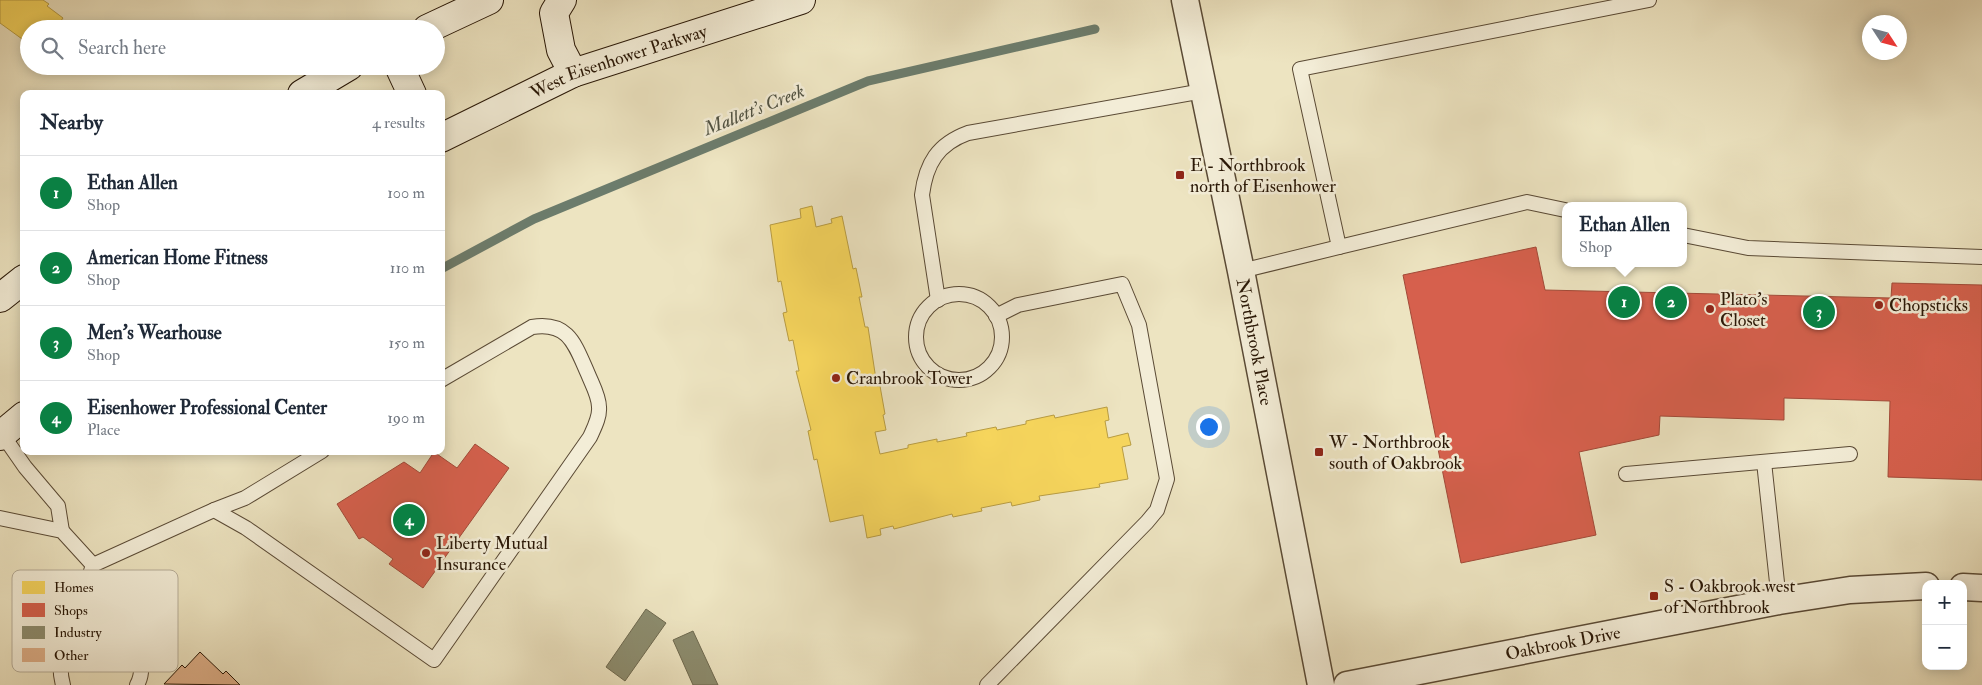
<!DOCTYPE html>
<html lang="en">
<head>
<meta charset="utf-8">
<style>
  :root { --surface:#fff; --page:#f6f6f7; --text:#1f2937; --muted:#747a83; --line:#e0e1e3; --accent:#0b8043 }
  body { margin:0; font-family:"IM FELL Double Pica",serif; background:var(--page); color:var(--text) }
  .controls { position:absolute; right:15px; bottom:15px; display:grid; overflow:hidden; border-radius:10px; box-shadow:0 2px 12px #0003 }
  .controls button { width:45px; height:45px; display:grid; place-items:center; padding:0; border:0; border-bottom:1px solid var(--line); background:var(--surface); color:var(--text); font:25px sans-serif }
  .compass { position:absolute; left:1862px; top:15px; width:45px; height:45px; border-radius:50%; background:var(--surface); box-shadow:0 2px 12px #0003; rotate:126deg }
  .you { position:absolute; left:1208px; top:426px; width:18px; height:18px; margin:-12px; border:4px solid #fff; border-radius:50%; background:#1a73e8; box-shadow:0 0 0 8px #1a73e833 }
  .badge { display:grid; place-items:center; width:32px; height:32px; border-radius:50%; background:var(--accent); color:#fff; font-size:16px; font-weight:700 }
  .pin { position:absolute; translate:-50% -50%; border:2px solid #fff; box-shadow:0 1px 5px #0006 }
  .popup { position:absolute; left:1562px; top:202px; width:125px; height:65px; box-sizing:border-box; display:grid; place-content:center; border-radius:10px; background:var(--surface); filter:drop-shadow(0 1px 4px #0005); font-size:16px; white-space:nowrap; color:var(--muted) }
  .popup b { font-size:19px; color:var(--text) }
  .popup::after { content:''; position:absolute; left:50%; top:100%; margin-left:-10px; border:10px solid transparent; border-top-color:var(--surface) }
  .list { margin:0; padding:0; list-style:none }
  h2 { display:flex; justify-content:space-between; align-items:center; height:65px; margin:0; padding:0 20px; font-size:21px }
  h2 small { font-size:16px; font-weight:400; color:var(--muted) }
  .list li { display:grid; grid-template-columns:32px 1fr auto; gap:15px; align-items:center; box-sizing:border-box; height:75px; padding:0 20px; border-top:1px solid var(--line) }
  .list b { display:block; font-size:19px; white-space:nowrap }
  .list p { margin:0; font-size:16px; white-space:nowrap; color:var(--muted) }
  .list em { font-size:16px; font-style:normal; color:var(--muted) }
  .icon { flex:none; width:28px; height:28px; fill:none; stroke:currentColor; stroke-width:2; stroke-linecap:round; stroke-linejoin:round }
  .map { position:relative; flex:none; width:1982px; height:685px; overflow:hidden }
  .search { position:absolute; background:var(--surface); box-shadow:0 2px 12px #0003; left:20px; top:20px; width:425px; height:55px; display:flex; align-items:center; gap:12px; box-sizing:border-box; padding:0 18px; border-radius:28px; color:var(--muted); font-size:19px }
  .panel { position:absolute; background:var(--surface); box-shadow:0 2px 12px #0003; left:20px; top:90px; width:425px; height:365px; border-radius:10px }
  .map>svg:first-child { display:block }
  .homes { fill:#f6d55c; stroke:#b89c42 }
  .shops { fill:#d6604d; stroke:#a24a38 }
  .industry { fill:#8c8c6e; stroke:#6e694f }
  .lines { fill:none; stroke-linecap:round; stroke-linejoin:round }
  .stream { stroke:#6c7c6c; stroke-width:9 }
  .building { fill:#dcae87; stroke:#291706 }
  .service-casing { stroke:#5a4a35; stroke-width:16 }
  .minor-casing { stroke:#5a4a35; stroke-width:29 }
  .secondary-casing { stroke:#291706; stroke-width:30 }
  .service { stroke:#f3edd7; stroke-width:14 }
  .minor { stroke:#f3edd7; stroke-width:26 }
  .secondary { stroke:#f3edd7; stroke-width:28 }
  .poi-dot { fill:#8f2418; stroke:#f3edd7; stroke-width:2 }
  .labels { text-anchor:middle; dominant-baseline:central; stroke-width:5; stroke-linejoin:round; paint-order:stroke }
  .street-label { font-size:18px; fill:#291706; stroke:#f3edd7 }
  .poi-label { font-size:18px; fill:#291706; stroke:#f3edd7; text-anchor:start }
  .water-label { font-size:19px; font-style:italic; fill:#505242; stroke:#f3edd7 }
  .key { fill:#f3edd7; stroke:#b6ad98; stroke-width:1 }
  .key-label { font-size:14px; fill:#291706 }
</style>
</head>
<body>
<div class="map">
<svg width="1982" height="685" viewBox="0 0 1982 685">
  <rect width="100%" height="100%" fill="#ede4c1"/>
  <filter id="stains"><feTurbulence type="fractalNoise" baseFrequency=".004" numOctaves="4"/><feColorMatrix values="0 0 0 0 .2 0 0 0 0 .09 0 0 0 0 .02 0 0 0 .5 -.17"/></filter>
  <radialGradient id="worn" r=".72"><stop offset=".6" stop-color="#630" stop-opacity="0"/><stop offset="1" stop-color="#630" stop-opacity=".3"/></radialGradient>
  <g class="homes">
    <polygon points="0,0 43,0 49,4 47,6 63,18 55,29 29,29 29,44 0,23"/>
    <polygon points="812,206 816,227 832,223 831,219 842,216 853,269 856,268 862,297 859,297 865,327 868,327 877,386 880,386 885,414 883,415 886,430 875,432 880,454 908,448 908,445 937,439 937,442 967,436 966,433 996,427 997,430 1026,424 1026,421 1054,415 1055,418 1107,407 1109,420 1105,421 1108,438 1128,433 1131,445 1122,447 1128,479 1099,484 1100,487 1039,496 1040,500 1012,506 1011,502 981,508 982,511 953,517 952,514 894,529 893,526 880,529 881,535 867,538 863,515 830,522 817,459 814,460 808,431 811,430 796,371 799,371 793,340 789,341 783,313 787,312 781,281 778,282 770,225 801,218 800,209"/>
  </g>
  <g class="shops">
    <polygon points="1536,247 1545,290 1891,298 1892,283 1982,285 1982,480 1888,477 1890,401 1784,398 1784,420 1660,416 1659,435 1579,452 1596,535 1461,563 1403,275"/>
    <polygon points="475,444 509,468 423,588 389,564 393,559 363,537 359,539 337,504 404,462 420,473 434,452 457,468"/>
  </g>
  <g class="industry">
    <polygon points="646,609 666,623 625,681 606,667"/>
    <polygon points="693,631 718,685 693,685 673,640"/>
  </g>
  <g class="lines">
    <polyline class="stream" points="441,269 534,219 868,81 1095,29"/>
  </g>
  <polygon class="building" points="200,652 223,674 226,671 240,685 164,684 182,665 185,668"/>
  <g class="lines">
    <g class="service-casing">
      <g id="service">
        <polyline points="1683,235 1748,248 1982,257"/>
        <polyline points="1339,247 1527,202 1565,210"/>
        <polyline points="1241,271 1339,247 1300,69 1649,0"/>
        <circle cx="959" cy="337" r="43"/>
        <path d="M 938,300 L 922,195 C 926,163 938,144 968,133 L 1203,91"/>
        <polyline points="2,434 25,467 58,506 62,531"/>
        <path d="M 322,451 L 245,498 L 214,510 L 246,528 L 434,660 L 590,437 C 594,428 600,417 599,407 C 599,396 592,384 588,374 C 575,345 569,321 532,327 L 441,380"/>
        <polyline points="1764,462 1779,601"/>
        <polyline points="1626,474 1850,454"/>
        <polyline points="0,518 62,531 93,565 69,640"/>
        <polyline points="93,565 214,510"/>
        <path d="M 63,685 C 46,622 126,605 139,655 C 142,665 142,676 137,685"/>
        <polyline points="987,685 1147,522 1157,510 1167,479 1139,325 1122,284 1018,305 996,316"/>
      </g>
    </g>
    <g class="minor-casing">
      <g id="minor">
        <path id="s1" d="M 1185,0 L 1241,271 L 1321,685"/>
        <polyline points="1963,587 1982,588"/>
        <path id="s2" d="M 1347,685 L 1779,601 L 1850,590 L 1926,586"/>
      </g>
    </g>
    <g class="secondary-casing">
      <g id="secondary">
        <polyline points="562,0 554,13 561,50 573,73"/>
        <polyline points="427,29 489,0"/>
        <polyline points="399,66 412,94"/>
        <polyline points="302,94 349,66"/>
        <path id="s3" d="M 441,138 L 573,73 L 801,0"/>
        <polyline points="0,298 24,279"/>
        <polyline points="0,436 24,416"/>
      </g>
    </g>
    <use href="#service" class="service"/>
    <use href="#minor" class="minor"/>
    <use href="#secondary" class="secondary"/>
  </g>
  <g class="poi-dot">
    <rect x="1175" y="170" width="10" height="10" rx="2.5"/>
    <circle cx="1879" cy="305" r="5"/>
    <circle cx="1710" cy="309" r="5"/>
    <circle cx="836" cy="378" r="5"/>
    <rect x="1314" y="447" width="10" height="10" rx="2.5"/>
    <circle cx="426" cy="553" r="5"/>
    <rect x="1649" y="591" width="10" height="10" rx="2.5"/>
  </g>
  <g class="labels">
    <g class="street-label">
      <text stroke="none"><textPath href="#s3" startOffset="194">West Eisenhower Parkway</textPath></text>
      <text stroke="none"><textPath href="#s1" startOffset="349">Northbrook Place</textPath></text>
      <text stroke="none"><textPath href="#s2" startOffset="220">Oakbrook Drive</textPath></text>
    </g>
    <g class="poi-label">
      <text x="1190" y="165">E - Northbrook<tspan x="1190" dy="21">north of Eisenhower</tspan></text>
      <text x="1720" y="299">Plato's<tspan x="1720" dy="21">Closet</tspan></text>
      <text x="1889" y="305">Chopsticks</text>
      <text x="846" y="378">Cranbrook Tower</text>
      <text x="1329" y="442">W - Northbrook<tspan x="1329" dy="21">south of Oakbrook</tspan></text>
      <text x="436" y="543">Liberty Mutual<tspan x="436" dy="21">Insurance</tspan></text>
      <text x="1664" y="586">S - Oakbrook west<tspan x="1664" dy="21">of Northbrook</tspan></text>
    </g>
    <g class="water-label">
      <text transform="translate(754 110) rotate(-22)">Mallett's Creek</text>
    </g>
  </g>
  <rect x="12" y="570" width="166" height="102" rx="8" class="key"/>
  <rect x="22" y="581" width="23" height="13" fill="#f6d55c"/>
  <rect x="22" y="603" width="23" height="14" fill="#d6604d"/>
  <rect x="22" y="626" width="23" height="13" fill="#8c8c6e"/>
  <rect x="22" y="648" width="23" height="14" fill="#dcae87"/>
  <g class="key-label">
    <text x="54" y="592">Homes</text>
    <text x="54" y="615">Shops</text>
    <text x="54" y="637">Industry</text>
    <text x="54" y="660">Other</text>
  </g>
  <rect width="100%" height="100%" filter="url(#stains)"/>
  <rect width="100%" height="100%" fill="url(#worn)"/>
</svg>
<div class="controls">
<button>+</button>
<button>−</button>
</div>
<svg class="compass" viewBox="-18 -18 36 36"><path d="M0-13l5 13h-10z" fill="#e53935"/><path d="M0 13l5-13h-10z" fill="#747a83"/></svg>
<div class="you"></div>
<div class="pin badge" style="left:1624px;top:302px">1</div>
<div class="popup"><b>Ethan Allen</b>Shop</div>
<div class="pin badge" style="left:1671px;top:302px">2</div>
<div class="pin badge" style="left:1819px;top:312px">3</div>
<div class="pin badge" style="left:409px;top:520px">4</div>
<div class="search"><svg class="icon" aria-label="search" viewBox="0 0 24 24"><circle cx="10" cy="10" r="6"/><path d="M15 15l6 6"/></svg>Search here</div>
<section class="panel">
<h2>Nearby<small>4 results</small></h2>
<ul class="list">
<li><span class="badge">1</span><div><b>Ethan Allen</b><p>Shop</p></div><em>100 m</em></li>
<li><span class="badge">2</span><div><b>American Home Fitness</b><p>Shop</p></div><em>110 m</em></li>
<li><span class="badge">3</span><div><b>Men's Wearhouse</b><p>Shop</p></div><em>150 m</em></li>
<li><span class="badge">4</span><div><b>Eisenhower Professional Center</b><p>Place</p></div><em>190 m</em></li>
</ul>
</section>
</div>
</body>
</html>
